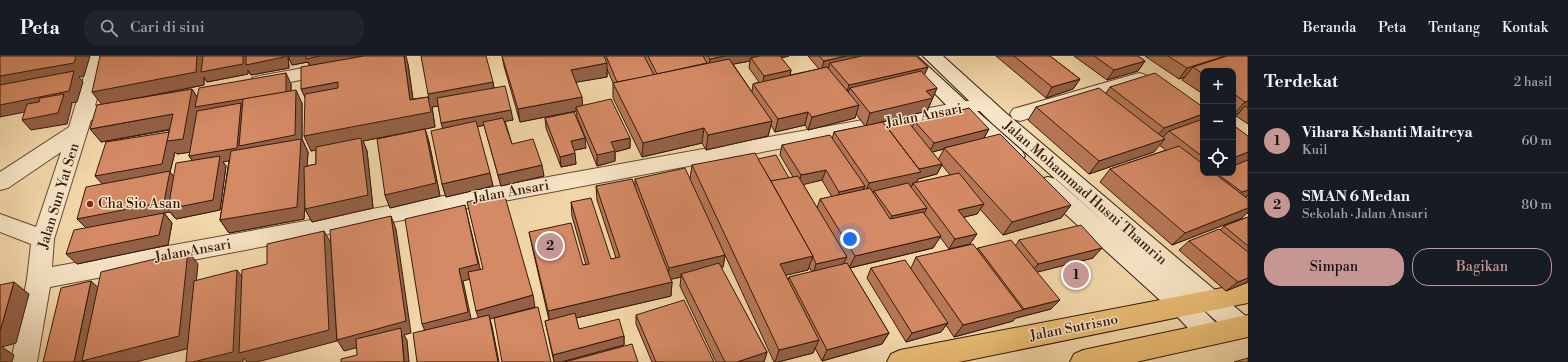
<!DOCTYPE html>
<html lang="id">
<head>
<meta charset="utf-8">
<style>
  :root { --surface:#171b24; --page:#20242c; --text:#f1f3f6; --muted:#9ea1a6; --line:#363941; --accent:#c59692 }
  body { margin:0; font-family:"Libre Bodoni",serif; background:var(--page); color:var(--text) }
  .controls { position:absolute; right:12px; top:12px; display:grid; overflow:hidden; border-radius:8px; box-shadow:0 4px 16px #0002 }
  .controls button { width:36px; height:36px; display:grid; place-items:center; padding:0; border:0; border-bottom:1px solid var(--line); background:var(--surface); color:var(--text); font:20px sans-serif }
  .you { position:absolute; left:850px; top:183px; width:14px; height:14px; margin:-10px; border:3px solid #fff; border-radius:50%; background:#1a73e8; box-shadow:0 0 0 6px #1a73e833 }
  .badge { display:grid; place-items:center; width:26px; height:26px; border-radius:50%; background:var(--accent); color:#111; font-size:13px; font-weight:700 }
  .pin { position:absolute; translate:-50% -50%; border:2px solid #fff; box-shadow:0 1px 4px #0006 }
  .list { margin:0; padding:0; list-style:none }
  h2 { display:flex; justify-content:space-between; align-items:center; height:52px; margin:0; padding:0 16px; font-size:17px }
  h2 small { font-size:13px; font-weight:400; color:var(--muted) }
  .list li { display:grid; grid-template-columns:26px 1fr auto; gap:12px; align-items:center; box-sizing:border-box; height:64px; padding:0 16px; border-top:1px solid var(--line) }
  .list b { display:block; font-size:15px; white-space:nowrap }
  .list p { margin:0; font-size:13px; white-space:nowrap; color:var(--muted) }
  .list em { font-size:13px; font-style:normal; color:var(--muted) }
  .actions { display:flex; gap:8px; padding:12px 16px }
  .actions a { flex:1; padding:9px 0; border:1px solid var(--accent); border-radius:16px; text-align:center; font-size:14px; color:var(--accent) }
  .actions .main { background:var(--accent); color:#111 }
  .icon { flex:none; width:22px; height:22px; fill:none; stroke:currentColor; stroke-width:2; stroke-linecap:round; stroke-linejoin:round }
  .map { position:relative; flex:none; width:1248px; height:306px; overflow:hidden }
  header { display:flex; align-items:center; gap:24px; box-sizing:border-box; height:56px; padding:0 20px; background:var(--surface); border-bottom:1px solid var(--line) }
  header strong { font-size:19px }
  nav { display:flex; gap:22px; margin-inline-start:auto; font-size:14px }
  .search { width:280px; height:36px; background:var(--page); display:flex; align-items:center; gap:10px; box-sizing:border-box; padding:0 14px; border-radius:16px; color:var(--muted); font-size:15px }
  main { display:flex }
  aside { flex:1; background:var(--surface) }
  .map>svg:first-child { display:block }
  .lines { fill:none; stroke-linecap:round; stroke-linejoin:round }
  .minor-casing { stroke:#654832; stroke-width:2 }
  .secondary-casing { stroke:#36190b; stroke-width:2 }
  .primary-casing { stroke:#36190b; stroke-width:2 }
  .minor { fill:#f7e5c7; fill-rule:evenodd }
  .secondary { fill:#f7e5c7; fill-rule:evenodd }
  .primary { fill:#e9bc74; fill-rule:evenodd }
  .wall { fill:#b67757; stroke:#36190b; fill-rule:evenodd }
  .shaded-wall { fill:#946147; stroke:#36190b; fill-rule:evenodd }
  .building { fill:#d48a65; stroke:#36190b }
  .poi-dot { fill:#8f2418; stroke:#f7e5c7; stroke-width:1.5 }
  .labels { text-anchor:middle; dominant-baseline:central; stroke-width:3; stroke-linejoin:round; paint-order:stroke }
  .street-label { font-size:14px; fill:#36190b; stroke:#f7e5c7 }
  .poi-label { font-size:14px; fill:#36190b; stroke:#f7e5c7; text-anchor:start }
</style>
</head>
<body>
<header>
<strong>Peta</strong>
<div class="search"><svg class="icon" aria-label="search" viewBox="0 0 24 24"><circle cx="10" cy="10" r="6"/><path d="M15 15l6 6"/></svg>Cari di sini</div>
<nav><a>Beranda</a><a>Peta</a><a>Tentang</a><a>Kontak</a></nav>
</header>
<main>
<div class="map">
<svg width="1248" height="306" viewBox="0 0 1248 306">
  <rect width="100%" height="100%" fill="#f2d7a9"/>
  <filter id="stains"><feTurbulence type="fractalNoise" baseFrequency=".005" numOctaves="4"/><feColorMatrix values="0 0 0 0 .2 0 0 0 0 .09 0 0 0 0 .02 0 0 0 .5 -.17"/></filter>
  <radialGradient id="worn" r=".72"><stop offset=".6" stop-color="#630" stop-opacity="0"/><stop offset="1" stop-color="#630" stop-opacity=".3"/></radialGradient>
  <g class="lines">
    <g class="minor-casing">
      <g id="minor">
        <polygon points="90,0 108,0 95,50 125,45 132,46 135,51 132,56 91,64 54,183 52,211 984,42 991,43 994,48 991,53 984,54 50,231 37,306 11,306 27,223 31,188 0,176 0,158 36,171 61,96 8,132 0,134 0,116 69,71"/>
        <polygon points="331,7 337,9 340,13 337,17 259,32 252,30 250,26 252,22 259,20"/>
        <polygon points="1139,17 1146,19 1148,23 1146,27 1020,65 1013,63 1010,58 1013,53"/>
      </g>
    </g>
    <g class="secondary-casing">
      <g id="secondary">
        <polygon points="898,0 917,0 969,48 1022,95 1025,100 1022,105 1015,107 1008,105 955,58"/>
        <polygon points="923,0 943,0 1007,58 1248,262 1248,280 1241,282 1232,279 1197,248 1219,270 1223,278 1219,286 1210,289 1201,286 1173,256 1040,135 1037,129 1040,123 1048,121 1056,123 1111,172 993,68"/>
      </g>
    </g>
    <g class="primary-casing">
      <g id="primary">
        <polygon points="1248,227 1248,247 959,306 887,306 891,298 900,294"/>
        <polygon points="1248,259 1248,281 1136,306 1070,306 1074,298 1083,294"/>
      </g>
    </g>
    <use href="#minor" class="minor"/>
    <use href="#secondary" class="secondary"/>
    <use href="#primary" class="primary"/>
  </g>
  <g class="wall">
    <path d="M 100,0 L 363,0 L 408,8 L 413,43 L 428,41 L 493,26 L 494,32 L 513,64 L 505,65 L 512,88 L 544,120 L 501,130 L 484,69 L 477,71 L 493,130 L 446,141 L 442,128 L 443,72 L 438,50 L 432,51 L 435,71 L 425,73 L 429,86 L 440,140 L 390,152 L 385,139 L 404,77 L 363,85 L 367,95 L 373,152 L 312,166 L 305,153 L 305,150 L 304,163 L 229,177 L 220,164 L 229,104 L 223,106 L 226,110 L 220,154 L 176,163 L 170,156 L 164,157 L 172,167 L 168,189 L 77,208 L 86,172 L 103,128 L 95,120 L 169,76 L 170,74 L 101,86 L 102,49 ZM 288,0 L 292,9 L 308,6 L 309,9 L 311,95 L 316,94 L 316,108 L 307,110 L 308,96 L 302,83 L 302,47 L 291,35 L 291,28 L 197,41 L 192,33 L 110,47 L 204,29 L 204,21 L 207,26 L 248,18 L 248,14 L 251,19 L 289,12 ZM 175,96 L 177,98 L 190,96 L 189,100 L 192,104 L 174,121 L 170,116 Z"/>
    <path d="M 502,0 L 789,0 L 781,2 L 791,14 L 790,19 L 819,13 L 808,0 L 916,0 L 928,11 L 924,19 L 937,32 L 927,55 L 875,68 L 887,71 L 912,71 L 915,66 L 989,73 L 984,82 L 1071,149 L 1061,162 L 1003,179 L 980,153 L 977,158 L 964,161 L 970,188 L 949,193 L 940,181 L 933,192 L 850,212 L 889,277 L 882,288 L 822,305 L 815,292 L 813,297 L 778,306 L 774,306 L 725,199 L 723,211 L 721,212 L 767,296 L 764,306 L 716,306 L 680,230 L 681,221 L 671,223 L 672,226 L 671,240 L 576,262 L 579,273 L 624,280 L 624,289 L 561,306 L 554,306 L 545,265 L 549,264 L 532,190 L 529,176 L 583,209 L 586,209 L 572,160 L 571,146 L 611,203 L 616,202 L 597,144 L 596,130 L 635,130 L 635,123 L 690,123 L 692,109 L 758,103 L 789,122 L 793,121 L 780,99 L 782,89 L 832,83 L 834,76 L 865,70 L 856,58 L 855,62 L 808,74 L 805,69 L 775,76 L 771,69 L 768,80 L 706,94 L 702,87 L 642,101 L 613,42 L 613,27 L 607,13 L 607,21 L 576,26 L 582,49 L 630,82 L 630,92 L 615,96 L 615,105 L 597,110 L 577,61 L 576,55 L 520,66 L 504,10 ZM 750,5 L 749,12 L 759,26 L 753,28 L 752,36 L 733,8 ZM 944,93 L 938,104 L 932,96 ZM 942,109 L 950,119 L 916,127 L 918,123 L 937,118 ZM 822,124 L 832,141 L 820,143 L 817,152 L 803,128 ZM 809,211 L 812,216 L 789,221 L 788,224 L 785,219 L 808,214 Z"/>
    <polygon points="996,0 1050,0 1080,23 1073,33 1046,42"/>
    <polygon points="1074,0 1138,0 1145,5 1138,15 1107,24"/>
    <polygon points="1145,0 1248,0 1248,68 1236,60 1239,57 1233,59 1233,15 1203,15 1203,38 1182,24 1185,21 1179,23"/>
    <polygon points="1110,31 1203,51 1203,117 1233,117 1248,80 1248,140 1246,141 1248,143 1248,158 1247,157 1242,162 1172,189 1100,126 1110,113 1166,94 1159,89 1154,96 1089,118 1028,64 1036,51 1106,37"/>
    <polygon points="545,62 586,92 574,94 576,108 561,111 546,72"/>
    <polygon points="1248,161 1248,226 1226,235 1179,194 1189,185 1220,174 1224,170"/>
    <polygon points="1019,184 1093,202 1037,216 1051,253 1016,262 1013,265 954,281 946,269 941,276 906,286 867,222 871,212 911,212 916,201 977,193 978,192 1016,189"/>
    <polygon points="636,259 714,306 652,306 636,268"/>
  </g>
  <g class="shaded-wall">
    <polygon points="76,0 90,0 84,20 79,21 83,26 77,46 71,47 72,48 67,68 31,74 22,64 60,49 0,61 0,20"/>
    <polygon points="197,0 363,0 311,13 308,6 292,9 288,0 289,12 251,19 248,14 248,18 207,26 204,21 204,29 102,49 92,36"/>
    <polygon points="404,0 406,0 408,8 415,59 410,44"/>
    <polygon points="725,0 760,0 751,2 750,5 708,13 710,3"/>
    <polygon points="766,0 789,0 765,5"/>
    <polygon points="846,0 890,0 830,7 828,14 821,15 824,5"/>
    <polygon points="1225,0 1193,11 1185,21 1179,23 1187,12"/>
    <polygon points="1145,5 1138,15 1107,24 1114,14"/>
    <polygon points="607,7 607,21 572,27 571,14"/>
    <polygon points="928,11 922,24 850,32 846,42 845,42 849,29"/>
    <polygon points="791,14 789,25 762,31 764,20"/>
    <path d="M 286,17 L 291,28 L 291,46 L 296,34 L 302,47 L 302,83 L 308,96 L 304,163 L 229,177 L 220,164 L 243,102 L 223,106 L 226,110 L 220,154 L 176,163 L 170,156 L 164,157 L 172,167 L 168,189 L 77,208 L 66,198 L 87,173 L 77,163 L 104,130 L 95,120 L 170,75 L 192,33 L 200,46 ZM 175,96 L 177,98 L 192,96 L 189,100 L 197,111 L 178,126 L 170,116 Z"/>
    <polygon points="1080,23 1073,33 1046,42 1052,31"/>
    <polygon points="338,26 344,41 308,48 301,33"/>
    <polygon points="493,26 495,40 432,51 435,71 425,73 429,86 440,140 390,152 385,139 425,73 363,85 367,95 373,152 312,166 305,153 362,85 311,95 304,80 429,43 428,38"/>
    <polygon points="937,32 927,55 866,70 870,57 926,35"/>
    <polygon points="582,41 583,54 576,51 576,55 520,66 518,53"/>
    <polygon points="1248,45 1248,52 1245,50 1239,57 1233,59 1245,46"/>
    <polygon points="859,49 855,62 808,74 812,61"/>
    <polygon points="511,54 513,64 444,77 441,67"/>
    <polygon points="808,56 805,69 775,76 778,63"/>
    <polygon points="173,58 182,71 101,86 90,73"/>
    <polygon points="1203,58 1203,64 1169,75 1163,81 1153,85 1164,72"/>
    <polygon points="772,65 768,80 706,94 708,79"/>
    <polygon points="704,72 702,87 642,101 643,87"/>
    <polygon points="989,73 983,83 944,92 944,93 929,97 934,87"/>
    <polygon points="585,82 586,92 571,95 571,85"/>
    <polygon points="630,82 630,92 615,96 615,105 597,110 597,99 611,86"/>
    <polygon points="1165,83 1154,96 1089,118 1099,105"/>
    <polygon points="1248,96 1248,105 1233,110 1233,102"/>
    <polygon points="575,97 576,108 561,111 560,101"/>
    <polygon points="942,108 937,118 918,123 915,129 913,127 912,130 876,138 874,135 872,138 864,140 869,127 918,113"/>
    <polygon points="542,109 544,120 501,130 498,119"/>
    <polygon points="826,114 822,124 798,130 801,119"/>
    <polygon points="490,117 493,130 446,141 442,128"/>
    <polygon points="865,130 860,140 836,146 839,136"/>
    <polygon points="1248,134 1248,140 1231,147 1242,136"/>
    <polygon points="984,148 977,158 952,164 958,154"/>
    <polygon points="465,149 468,162 482,220 463,225 472,267 427,280 422,268 459,213"/>
    <polygon points="1071,149 1061,162 1003,179 1012,166"/>
    <polygon points="927,152 922,162 887,170 892,160"/>
    <polygon points="1248,152 1248,156 1242,162 1172,189 1185,177"/>
    <polygon points="391,160 396,173 411,277 404,279 407,284 409,306 404,306 402,280 344,295 337,284"/>
    <polygon points="324,175 331,187 337,285 257,306 247,306 243,302 243,306 193,306 237,214 246,226"/>
    <polygon points="977,178 970,188 949,193 955,183"/>
    <polygon points="941,180 933,192 849,212 855,200"/>
    <polygon points="1102,192 1093,202 1030,218 1038,208"/>
    <polygon points="188,195 198,208 190,292 136,306 74,306 91,225 102,235"/>
    <polygon points="725,199 723,211 682,221 681,218 681,221 668,224 669,212"/>
    <polygon points="813,200 808,214 775,222 780,208"/>
    <polygon points="847,201 842,210 813,218 816,208"/>
    <polygon points="1248,222 1248,226 1226,235 1238,226"/>
    <polygon points="14,226 29,238 16,287 2,291 14,299 12,306 0,306 0,275"/>
    <polygon points="672,226 671,240 550,268 548,255"/>
    <polygon points="533,239 535,251 490,263 492,270 499,306 498,306 480,266 476,255"/>
    <polygon points="1060,244 1051,253 1016,262 1013,265 954,281 963,269"/>
    <polygon points="948,267 941,276 906,286 912,277"/>
    <polygon points="889,277 882,288 822,305 827,294"/>
    <polygon points="624,280 624,289 561,306 554,306 553,299"/>
    <polygon points="819,284 813,297 778,306 775,306 779,294"/>
    <polygon points="767,296 764,306 737,306"/>
  </g>
  <g class="building">
    <polygon points="0,0 76,0 74,7 0,20"/>
    <polygon points="100,0 197,0 196,16 92,36"/>
    <polygon points="203,0 243,0 243,8 201,16"/>
    <polygon points="246,0 284,0 284,1 246,9"/>
    <polygon points="306,0 320,0 306,3"/>
    <polygon points="364,0 404,0 410,44 428,41 431,56 304,80 305,38 338,32 338,26 301,33 301,11"/>
    <polygon points="421,0 486,0 493,26 428,38"/>
    <polygon points="502,0 604,0 607,7 571,14 582,41 518,53"/>
    <polygon points="606,0 644,0 654,19 617,26"/>
    <polygon points="648,0 703,0 707,7 657,18"/>
    <polygon points="708,0 725,0 710,3"/>
    <polygon points="760,0 780,0 791,14 764,20 751,2"/>
    <polygon points="819,0 846,0 824,5"/>
    <polygon points="862,0 916,0 928,11 849,29 830,7"/>
    <polygon points="1014,0 1050,0 1080,23 1052,31"/>
    <polygon points="1094,0 1138,0 1145,5 1114,14"/>
    <polygon points="1168,0 1225,0 1187,12"/>
    <polygon points="1227,0 1248,0 1248,45 1245,46 1233,37 1233,15 1203,15 1203,18 1193,11"/>
    <polygon points="729,3 772,65 708,79 704,72 643,87 613,27"/>
    <polygon points="827,11 859,49 812,61 808,56 778,63 753,28"/>
    <polygon points="74,15 69,35 0,49 0,29"/>
    <polygon points="921,15 937,32 926,35 933,42 870,57 850,32"/>
    <polygon points="286,17 286,36 195,51 199,32"/>
    <polygon points="1155,17 1203,51 1203,58 1164,72 1110,31"/>
    <polygon points="505,30 511,54 441,67 437,42"/>
    <polygon points="1099,32 1165,83 1099,105 1036,51"/>
    <polygon points="192,33 183,83 167,85 173,58 90,73 97,49"/>
    <polygon points="296,34 295,79 239,90 243,43"/>
    <polygon points="64,38 58,57 22,64 27,48 39,46 40,42"/>
    <polygon points="611,43 630,82 611,86 615,95 597,99 576,51"/>
    <polygon points="241,47 237,92 189,100 197,55"/>
    <polygon points="969,52 989,73 934,87 915,66"/>
    <polygon points="574,56 585,82 571,85 575,97 560,101 545,62"/>
    <polygon points="503,62 512,88 533,83 542,109 498,119 483,66"/>
    <polygon points="1203,63 1203,101 1169,75"/>
    <polygon points="476,65 490,117 442,128 431,75"/>
    <polygon points="883,66 921,116 869,127 834,76"/>
    <polygon points="909,67 942,108 919,113 887,71"/>
    <polygon points="1233,69 1248,80 1248,96 1233,102"/>
    <polygon points="425,73 436,127 385,139 377,83"/>
    <polygon points="169,76 162,108 95,120 106,86"/>
    <polygon points="1000,78 1071,149 1012,166 944,92"/>
    <polygon points="830,79 865,130 839,136 826,114 801,119 782,89"/>
    <polygon points="361,82 368,139 305,153 304,111 316,108 316,91"/>
    <polygon points="301,83 297,151 220,164 231,95"/>
    <polygon points="1179,90 1203,108 1203,117 1214,117 1248,143 1248,152 1185,177 1110,113"/>
    <polygon points="755,97 813,200 780,208 819,284 779,294 692,109"/>
    <polygon points="776,99 789,122 771,125 758,103"/>
    <polygon points="220,100 213,144 168,153 176,107"/>
    <polygon points="1248,104 1248,134 1242,136 1216,117 1233,117 1233,110"/>
    <polygon points="685,112 725,199 669,212 635,123"/>
    <polygon points="170,115 164,146 77,163 86,131"/>
    <polygon points="959,117 984,148 958,154 977,178 955,183 913,127"/>
    <polygon points="798,120 847,201 816,208 813,201 813,200 771,125"/>
    <polygon points="632,123 672,226 548,255 529,176 571,167 583,209 589,208 571,146 591,142 611,203 620,201 596,130"/>
    <polygon points="908,127 927,152 892,160 874,135"/>
    <polygon points="870,132 890,163 923,156 941,180 855,200 820,143"/>
    <polygon points="504,137 533,239 476,255 468,216 483,213 467,146"/>
    <polygon points="465,149 478,208 459,213 468,256 422,268 405,163"/>
    <polygon points="164,157 159,179 66,198 74,174"/>
    <polygon points="391,160 406,265 337,284 330,174"/>
    <polygon points="1248,161 1248,190 1224,170"/>
    <polygon points="1081,169 1102,192 1038,208 1019,184"/>
    <polygon points="1219,173 1248,196 1248,222 1238,226 1189,185"/>
    <polygon points="324,175 329,274 239,297 242,214 267,208 267,188"/>
    <polygon points="1011,184 1060,244 1024,253 978,192"/>
    <polygon points="973,188 1023,254 963,269 916,201"/>
    <polygon points="188,195 179,280 82,305 101,216"/>
    <polygon points="905,204 948,267 912,277 871,212"/>
    <polygon points="719,207 767,296 737,306 725,306 681,218"/>
    <polygon points="847,207 889,277 827,294 789,221"/>
    <polygon points="237,214 233,296 193,306 186,306 194,225"/>
    <polygon points="91,225 74,306 43,306 61,232"/>
    <polygon points="14,226 0,275 0,229"/>
    <polygon points="684,244 714,306 656,306 636,259"/>
    <polygon points="538,251 551,306 502,306 494,262"/>
    <polygon points="575,257 579,273 619,263 624,280 553,299 545,265"/>
    <polygon points="489,259 498,306 417,306 413,277"/>
    <polygon points="401,272 404,306 341,306 341,303 357,299 356,283"/>
    <polygon points="632,288 638,306 565,306"/>
    <polygon points="1248,302 1248,306 1234,306"/>
  </g>
  <circle class="poi-dot" cx="90" cy="148" r="4"/>
  <g class="labels">
    <g class="street-label">
      <text transform="translate(924 60) rotate(-11)">Jalan Ansari</text>
      <text transform="translate(511 136) rotate(-10)">Jalan Ansari</text>
      <text transform="translate(1085 137) rotate(41)">Jalan Mohammad Husni Thamrin</text>
      <text transform="translate(59 140) rotate(-73)">Jalan Sun Yat Sen</text>
      <text transform="translate(193 195) rotate(-10)">Jalan Ansari</text>
      <text transform="translate(1074 272) rotate(-11)">Jalan Sutrisno</text>
    </g>
    <g class="poi-label">
      <text x="98" y="148">Cha Sio Asan</text>
    </g>
  </g>
  <rect width="100%" height="100%" filter="url(#stains)"/>
  <rect width="100%" height="100%" fill="url(#worn)"/>
</svg>
<div class="controls">
<button>+</button>
<button>−</button>
<button><svg class="icon" aria-label="locate" viewBox="0 0 24 24"><circle cx="12" cy="12" r="6"/><path d="M12 2v4M12 18v4M2 12h4M18 12h4"/></svg></button>
</div>
<div class="you"></div>
<div class="pin badge" style="left:1076px;top:219px">1</div>
<div class="pin badge" style="left:550px;top:190px">2</div>
</div>
<aside>
<h2>Terdekat<small>2 hasil</small></h2>
<ul class="list">
<li><span class="badge">1</span><div><b>Vihara Kshanti Maitreya</b><p>Kuil</p></div><em>60 m</em></li>
<li><span class="badge">2</span><div><b>SMAN 6 Medan</b><p>Sekolah · Jalan Ansari</p></div><em>80 m</em></li>
</ul>
<div class="actions"><a class="main">Simpan</a><a>Bagikan</a></div>
</aside>
</main>
</body>
</html>
